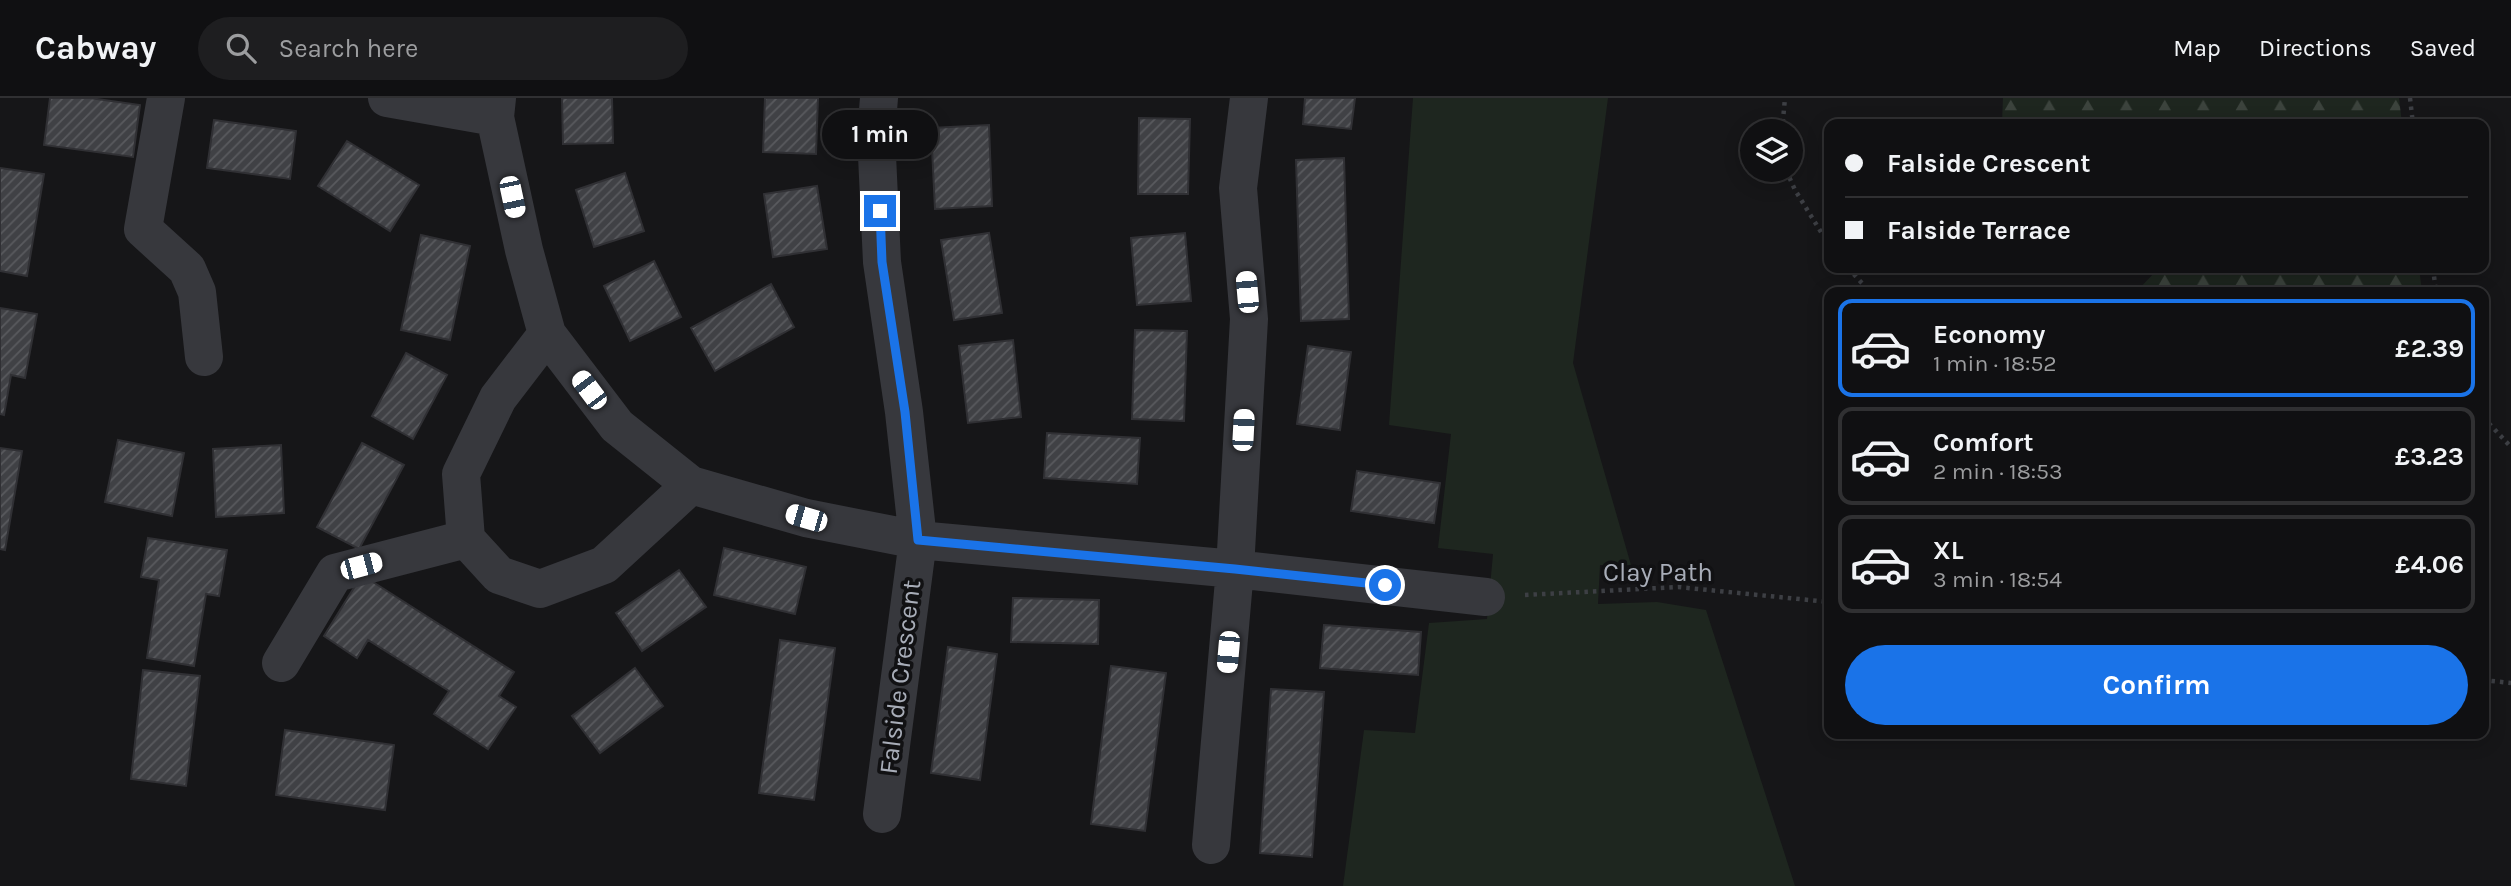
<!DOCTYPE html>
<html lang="en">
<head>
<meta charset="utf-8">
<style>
  :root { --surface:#101012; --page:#1e1e20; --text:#f1f3f6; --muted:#9c9d9f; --line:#303032; --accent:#1a73e8 }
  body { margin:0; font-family:Karla,sans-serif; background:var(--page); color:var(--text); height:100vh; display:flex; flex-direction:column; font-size:26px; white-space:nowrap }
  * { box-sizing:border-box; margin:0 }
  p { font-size:23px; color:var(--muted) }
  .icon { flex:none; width:38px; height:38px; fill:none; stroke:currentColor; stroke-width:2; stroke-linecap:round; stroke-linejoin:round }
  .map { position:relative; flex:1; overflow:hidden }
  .side { position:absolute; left:1824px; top:189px; width:665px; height:452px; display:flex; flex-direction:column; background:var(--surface); border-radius:14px; box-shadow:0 4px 18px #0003,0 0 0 2px var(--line) }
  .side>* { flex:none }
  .hud { position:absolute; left:1824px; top:21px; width:665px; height:154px; border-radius:14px; box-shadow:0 4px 18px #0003,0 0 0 2px var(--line); display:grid; align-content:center; height:154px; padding:0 21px; background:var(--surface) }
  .tools { position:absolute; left:1740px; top:21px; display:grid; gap:14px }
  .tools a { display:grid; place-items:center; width:63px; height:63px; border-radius:50%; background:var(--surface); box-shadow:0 4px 18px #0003,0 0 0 2px var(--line); font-size:35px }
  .end { position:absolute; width:32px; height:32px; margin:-16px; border:9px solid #1a73e8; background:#fff; box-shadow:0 0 0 4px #fff }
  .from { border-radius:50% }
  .bubble { position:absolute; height:49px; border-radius:24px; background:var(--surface); box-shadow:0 4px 18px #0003,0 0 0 2px var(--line); font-size:23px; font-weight:700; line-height:49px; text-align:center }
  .car { position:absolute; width:21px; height:42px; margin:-21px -10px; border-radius:9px; box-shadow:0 0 5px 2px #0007; background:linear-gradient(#fff 24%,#345 0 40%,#fff 0 76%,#345 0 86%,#fff 0) }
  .hud b { display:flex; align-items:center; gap:24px; height:66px; font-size:26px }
  .hud b+b { border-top:2px solid var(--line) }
  .hud i { width:18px; height:18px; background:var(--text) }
  ul { padding:12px 0 0; list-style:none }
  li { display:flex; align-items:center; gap:21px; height:98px; margin:0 14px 10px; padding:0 7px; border:4px solid var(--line); border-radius:14px }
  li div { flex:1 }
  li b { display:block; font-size:26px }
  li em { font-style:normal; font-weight:700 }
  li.on { border-color:var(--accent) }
  li>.icon { width:63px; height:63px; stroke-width:1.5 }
  .button { display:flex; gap:14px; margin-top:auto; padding:14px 21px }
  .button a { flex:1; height:80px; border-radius:42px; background:var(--accent); color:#fff; font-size:28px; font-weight:700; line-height:80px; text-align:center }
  header { display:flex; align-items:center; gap:42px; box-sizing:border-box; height:98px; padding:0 35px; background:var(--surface); border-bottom:2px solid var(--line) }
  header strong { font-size:33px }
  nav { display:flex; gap:38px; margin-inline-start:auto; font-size:24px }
  .search { width:490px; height:63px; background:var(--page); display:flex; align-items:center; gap:18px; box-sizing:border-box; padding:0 24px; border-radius:38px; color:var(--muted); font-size:26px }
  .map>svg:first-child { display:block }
  .grass { fill:#1e261f }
  .forest { fill:url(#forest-firs) }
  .building { fill:url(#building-hatch); stroke:#303034; stroke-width:2 }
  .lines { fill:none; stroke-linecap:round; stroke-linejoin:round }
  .path { stroke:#3d3f44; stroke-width:4.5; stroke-dasharray:3.5 5; stroke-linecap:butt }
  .minor { stroke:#37383d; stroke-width:38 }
  .route { stroke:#1a73e8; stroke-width:9 }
  .labels { text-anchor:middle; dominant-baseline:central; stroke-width:7; stroke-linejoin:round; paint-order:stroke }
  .street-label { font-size:26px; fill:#a8adb8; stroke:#111113 }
</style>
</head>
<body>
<header>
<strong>Cabway</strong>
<div class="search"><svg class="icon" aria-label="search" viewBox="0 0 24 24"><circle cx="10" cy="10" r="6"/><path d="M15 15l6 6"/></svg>Search here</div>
<nav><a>Map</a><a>Directions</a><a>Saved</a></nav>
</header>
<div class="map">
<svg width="2511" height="788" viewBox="0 0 2511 788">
  <defs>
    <pattern id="forest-firs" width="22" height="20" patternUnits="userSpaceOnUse" patternTransform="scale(1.75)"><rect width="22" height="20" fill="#1e261f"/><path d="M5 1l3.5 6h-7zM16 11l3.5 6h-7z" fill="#3c433d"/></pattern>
    <pattern id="building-hatch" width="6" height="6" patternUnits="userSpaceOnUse" patternTransform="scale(1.75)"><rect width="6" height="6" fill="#404145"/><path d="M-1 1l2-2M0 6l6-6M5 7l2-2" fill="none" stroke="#595a5e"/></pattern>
  </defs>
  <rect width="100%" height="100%" fill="#161618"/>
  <path class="grass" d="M1413,0H1608L1573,265L1631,467H1600L1598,506L1657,504L1706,512L1795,788H1343L1364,632L1415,635L1429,525L1487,521L1493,456L1438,450L1451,336L1389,327Z"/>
  <path class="forest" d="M2003,0H2399L2402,26H2002Z
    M2159,170H2419L2422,194H2136Z"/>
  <path class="building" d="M50,0H90L140,7L133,59L44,47Z
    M562,0H612L613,45L563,46Z
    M765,0H818L816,56L763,54Z
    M1305,0H1355L1351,31L1303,26Z
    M1139,20L1190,21L1188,96H1138Z
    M214,22L296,33L290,81L207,70Z
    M989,27L992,108L935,111L931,30Z
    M347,43L419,87L390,133L318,88Z
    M1344,60L1349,221L1301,223L1296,62Z
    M0,70L44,76L27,178L0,173Z
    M625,75L644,133L594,149L576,92Z
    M817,88L827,151L773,159L764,96Z
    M989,135L1002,215L954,222L941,142Z
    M1185,135L1191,203L1137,207L1131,140Z
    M421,137L470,148L450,242L401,232Z
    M654,163L681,219L630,243L604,188Z
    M771,186L794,229L715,273L691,230Z
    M0,210L37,216L25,280L11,277L4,317L0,316Z
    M1135,232L1187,233L1184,323L1132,321Z
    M1013,242L1021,319L968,325L959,248Z
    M1308,248L1351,254L1340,332L1297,326Z
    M406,255L447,277L413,341L372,318Z
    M1047,335L1140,340L1137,386L1044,380Z
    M118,342L184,355L172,418L105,404Z
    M362,345L404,367L359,451L317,429Z
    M281,347L284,415L216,419L213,351Z
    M0,350L22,353L5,452L0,451Z
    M1357,373L1440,385L1434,425L1351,413Z
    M148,440L227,452L219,498L206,496L194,568L147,560L159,482L141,479Z
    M724,450L806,469L795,516L714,497Z
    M679,472L706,509L642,553L616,515Z
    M362,477L514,574L499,598L516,609L488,651L434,616L449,593L368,542L357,560L324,538Z
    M1013,500L1099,502L1098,546L1011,544Z
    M1324,527L1421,534L1418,577L1320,570Z
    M780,542L835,550L814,702L759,695Z
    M948,549L997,556L980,682L931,675Z
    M1111,568L1166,575L1145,733L1091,726Z
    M635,570L663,608L600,655L572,618Z
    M143,572L200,578L186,688L131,681Z
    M1271,591L1324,594L1312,759L1260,755Z
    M285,632L394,647L385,712L276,697Z"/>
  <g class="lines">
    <path class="path" d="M2410,0L2413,26
      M1782,33L1785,0
      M1786,72L1795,92L1829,147
      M1848,170L1870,194
      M2433,170L2436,194
      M2483,319L2511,349
      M1525,497L1678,489L1829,504
      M2483,582L2511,585"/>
    <path class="minor" d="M166,0L143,131L187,171L197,194L204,259
      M387,0L495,19
      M497,0L495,19L524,152L547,236L617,328L691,387L806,420L918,442L1235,471L1486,499
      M879,0L876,36L882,164L904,314L918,442L882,716
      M547,236L498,300L461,376L466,441L499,477L540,491L604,467L691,387
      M281,565L335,475L466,441
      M1211,747L1235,471L1249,221L1238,90L1249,0"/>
  </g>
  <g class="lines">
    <path class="route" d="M880,113L882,164L905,314L918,442L1235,471L1385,487"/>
  </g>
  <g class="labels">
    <g class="street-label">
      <text x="1658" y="474">Clay Path</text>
      <text transform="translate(900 579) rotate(-83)">Falside Crescent</text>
    </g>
  </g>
</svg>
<div class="tools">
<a><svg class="icon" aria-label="layers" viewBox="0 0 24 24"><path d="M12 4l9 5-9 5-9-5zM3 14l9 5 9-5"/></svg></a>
</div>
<i class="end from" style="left:1385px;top:487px"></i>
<i class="end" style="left:880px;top:113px"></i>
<div class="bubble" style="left:822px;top:12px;width:116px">1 min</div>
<i class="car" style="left:512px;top:99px;rotate:168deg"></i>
<i class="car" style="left:1247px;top:194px;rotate:355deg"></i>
<i class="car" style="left:589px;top:292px;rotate:323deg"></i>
<i class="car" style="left:1243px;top:332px;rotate:3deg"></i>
<i class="car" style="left:806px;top:420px;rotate:286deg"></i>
<i class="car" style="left:361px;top:468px;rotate:75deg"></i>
<i class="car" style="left:1228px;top:554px;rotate:185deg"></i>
<div class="hud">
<b><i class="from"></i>Falside Crescent</b>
<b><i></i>Falside Terrace</b>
</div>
<section class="side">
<ul>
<li class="on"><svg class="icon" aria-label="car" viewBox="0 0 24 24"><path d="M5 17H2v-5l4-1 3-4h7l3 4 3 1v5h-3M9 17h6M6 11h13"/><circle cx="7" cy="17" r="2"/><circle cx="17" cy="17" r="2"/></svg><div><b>Economy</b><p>1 min · 18:52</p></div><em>£2.39</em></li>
<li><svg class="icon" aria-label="car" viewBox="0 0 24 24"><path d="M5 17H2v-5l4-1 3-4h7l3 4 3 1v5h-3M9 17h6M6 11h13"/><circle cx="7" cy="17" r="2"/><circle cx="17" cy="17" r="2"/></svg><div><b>Comfort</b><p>2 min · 18:53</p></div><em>£3.23</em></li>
<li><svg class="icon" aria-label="car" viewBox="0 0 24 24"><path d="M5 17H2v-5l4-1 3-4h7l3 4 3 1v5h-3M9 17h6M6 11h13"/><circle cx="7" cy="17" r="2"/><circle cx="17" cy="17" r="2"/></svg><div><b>XL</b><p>3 min · 18:54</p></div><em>£4.06</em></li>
</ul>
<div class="button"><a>Confirm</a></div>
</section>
</div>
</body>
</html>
